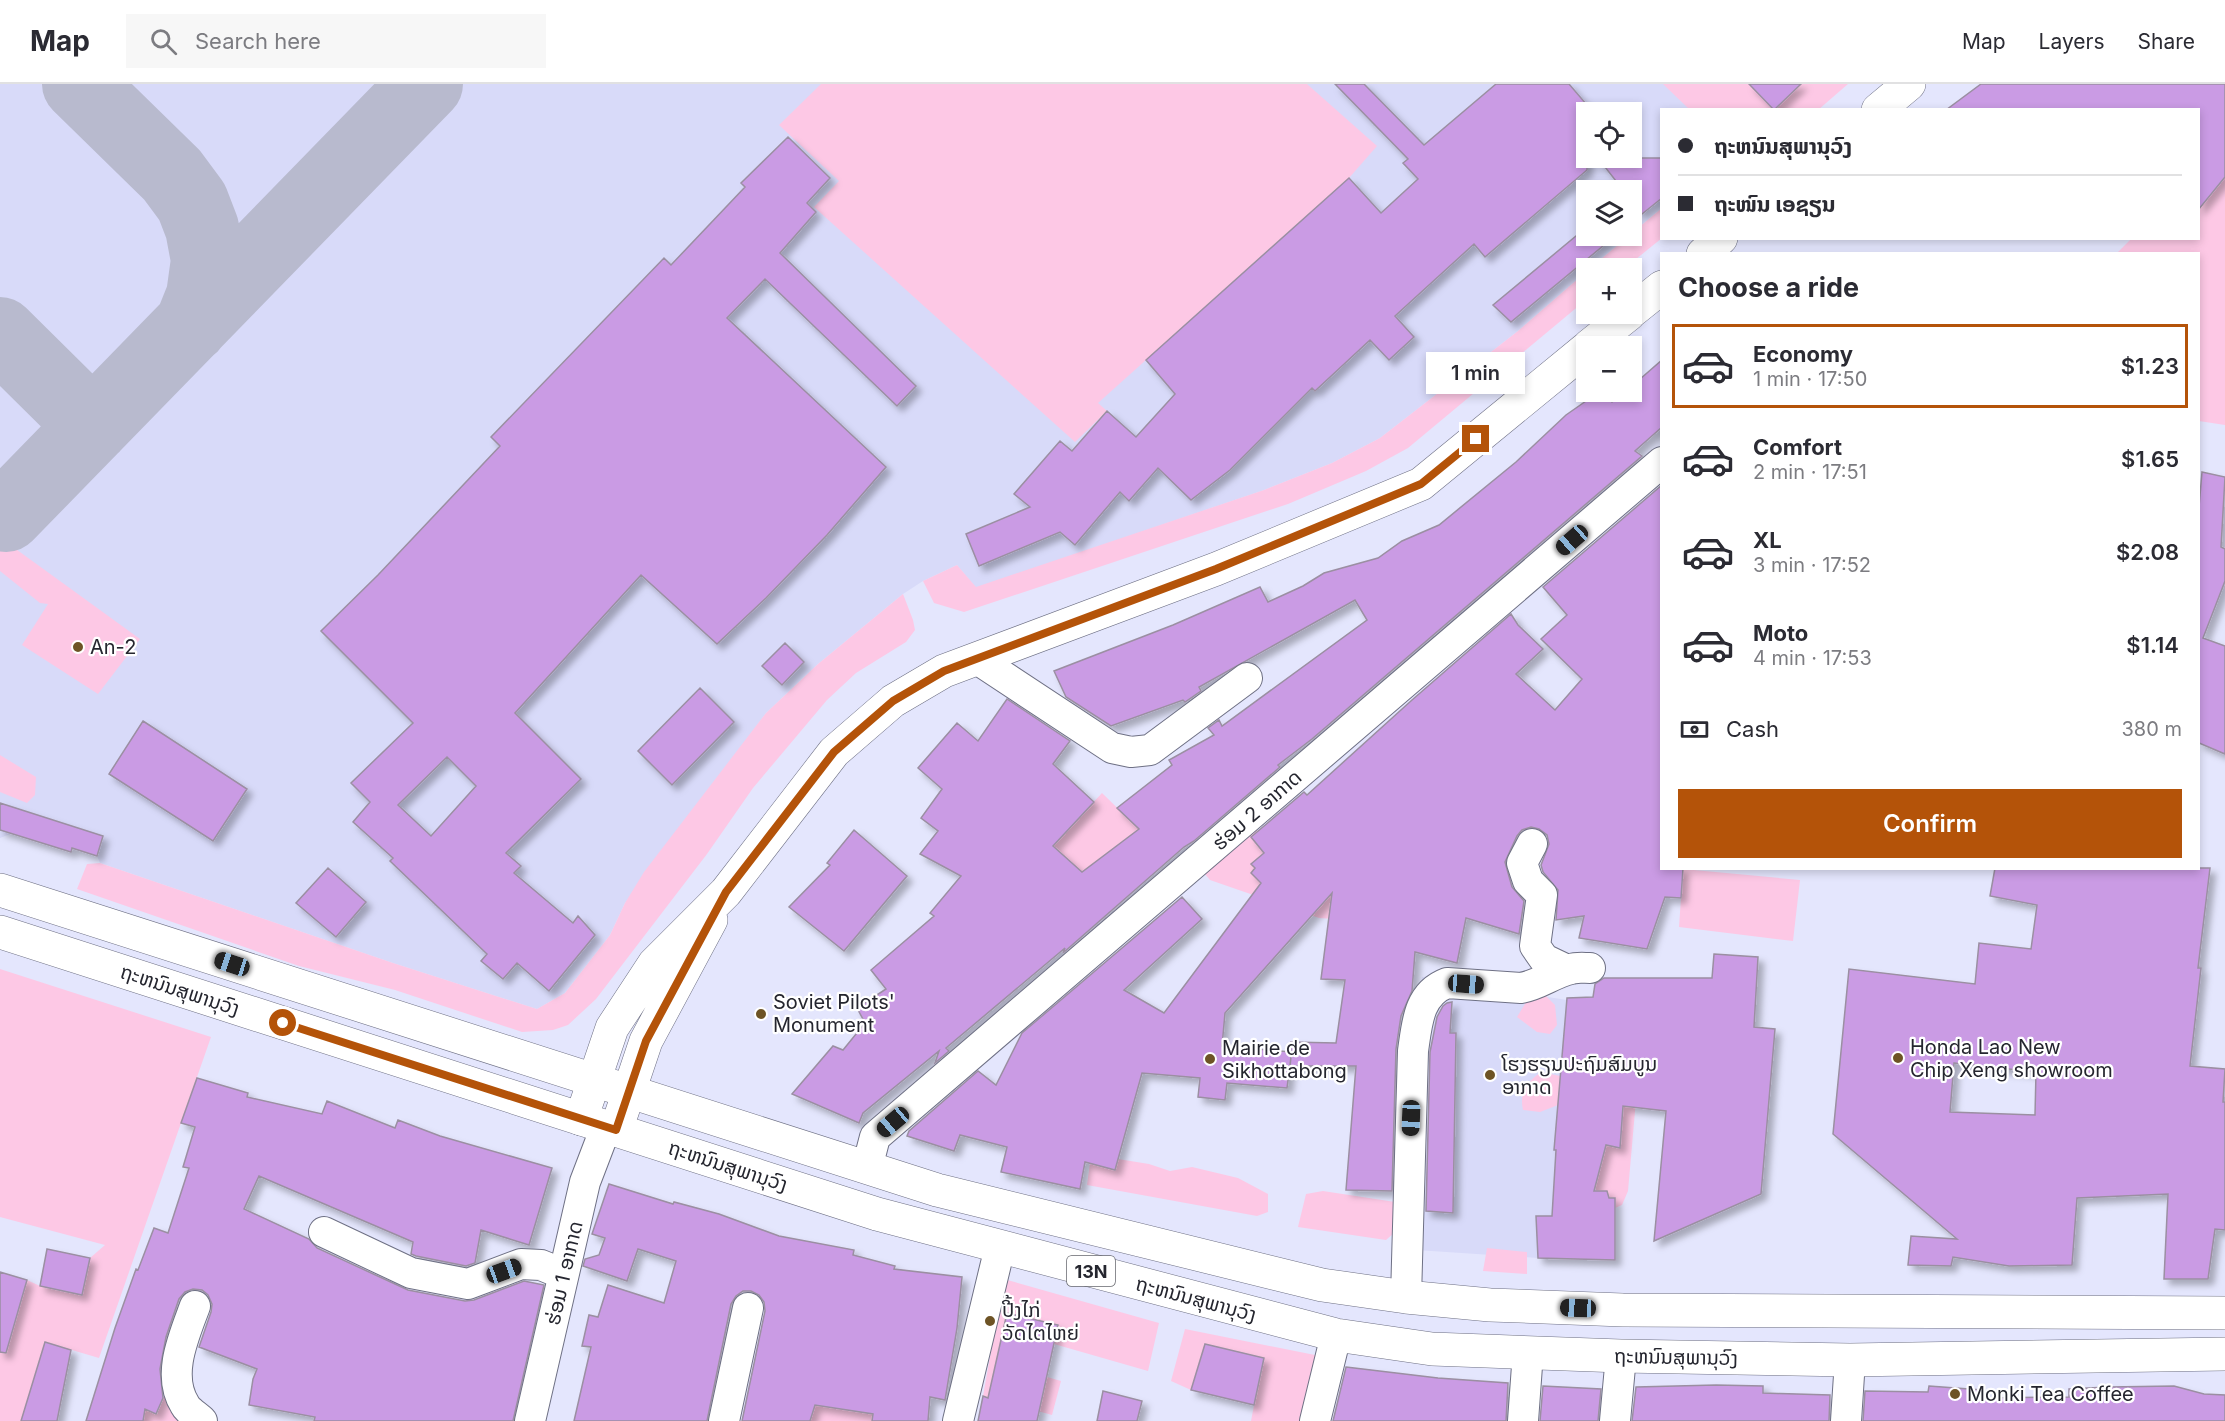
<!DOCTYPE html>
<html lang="en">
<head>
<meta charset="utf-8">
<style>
  :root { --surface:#fff; --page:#f7f7f7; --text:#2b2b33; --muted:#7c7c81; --line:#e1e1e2; --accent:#b45309 }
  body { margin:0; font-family:Inter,"Noto Sans Lao",sans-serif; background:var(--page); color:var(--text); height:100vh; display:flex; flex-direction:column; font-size:22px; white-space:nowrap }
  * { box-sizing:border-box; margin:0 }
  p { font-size:20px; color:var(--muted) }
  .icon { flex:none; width:33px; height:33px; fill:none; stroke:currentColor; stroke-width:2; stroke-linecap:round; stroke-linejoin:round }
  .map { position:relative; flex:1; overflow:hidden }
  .side { position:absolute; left:1660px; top:168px; width:540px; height:618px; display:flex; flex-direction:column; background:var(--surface); border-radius:0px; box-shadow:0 3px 9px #0003 }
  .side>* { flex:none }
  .top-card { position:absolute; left:1660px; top:24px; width:540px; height:132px; border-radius:0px; box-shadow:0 3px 9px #0003; display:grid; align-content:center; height:132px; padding:0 18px; background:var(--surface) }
  .buttons { position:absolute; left:1576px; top:18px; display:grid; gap:12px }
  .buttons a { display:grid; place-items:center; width:66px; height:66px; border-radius:0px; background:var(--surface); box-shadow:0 3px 9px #0003; font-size:30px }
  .end { position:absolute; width:27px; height:27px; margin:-14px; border:8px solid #b45309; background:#fff; box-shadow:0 0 0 3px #fff }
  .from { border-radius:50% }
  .bubble { position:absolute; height:42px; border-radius:0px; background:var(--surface); box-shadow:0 3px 9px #0003; font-size:20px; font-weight:600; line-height:42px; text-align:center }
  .car { position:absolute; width:18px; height:36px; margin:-18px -9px; border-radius:8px; box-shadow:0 0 4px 2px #0007; background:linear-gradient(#222 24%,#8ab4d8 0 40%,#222 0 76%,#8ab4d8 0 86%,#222 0) }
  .top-card b { display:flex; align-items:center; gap:21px; height:57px; font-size:22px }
  .top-card b+b { border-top:2px solid var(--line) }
  .top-card i { width:15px; height:15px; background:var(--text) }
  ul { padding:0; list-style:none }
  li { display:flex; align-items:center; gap:18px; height:84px; margin:0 12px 9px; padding:0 6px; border:3px solid transparent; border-radius:0px }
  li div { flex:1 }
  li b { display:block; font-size:22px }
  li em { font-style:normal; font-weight:600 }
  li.active { border-color:var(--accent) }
  li>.icon { width:54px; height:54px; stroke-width:1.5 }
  h2 { padding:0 18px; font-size:27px; line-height:72px }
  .pay { display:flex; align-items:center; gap:15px; height:66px; padding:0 18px; font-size:22px }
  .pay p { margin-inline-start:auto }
  .action { display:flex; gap:12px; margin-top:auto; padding:12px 18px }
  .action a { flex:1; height:69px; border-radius:0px; background:var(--accent); color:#fff; font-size:24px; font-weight:600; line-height:69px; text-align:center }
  header { display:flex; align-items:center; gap:36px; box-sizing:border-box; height:84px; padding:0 30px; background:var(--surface); border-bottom:2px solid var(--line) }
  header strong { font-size:28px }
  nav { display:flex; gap:33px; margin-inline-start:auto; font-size:21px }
  .search { width:420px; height:54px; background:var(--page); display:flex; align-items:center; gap:15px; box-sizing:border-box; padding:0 21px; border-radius:0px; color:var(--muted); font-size:22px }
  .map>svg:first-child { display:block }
  .built { fill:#d8daf9; fill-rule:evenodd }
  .green { fill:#fdc8e5 }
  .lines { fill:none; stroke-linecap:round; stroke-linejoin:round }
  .taxiway { stroke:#b8bace; stroke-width:74 }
  .building { fill:#ca9be4; stroke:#9b8fa2; stroke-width:1.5; fill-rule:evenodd; filter:url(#shadow) }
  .street-casing { stroke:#6e7084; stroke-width:32 }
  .primary-casing { stroke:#6e7084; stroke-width:34 }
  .highway-casing { stroke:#6e7084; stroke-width:34 }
  .street { stroke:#fff; stroke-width:30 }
  .primary { stroke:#fff; stroke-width:33 }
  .highway { stroke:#fff; stroke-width:33 }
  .route { stroke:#b45309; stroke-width:8 }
  .poi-dot { fill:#6d5325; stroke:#fff; stroke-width:2 }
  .labels { text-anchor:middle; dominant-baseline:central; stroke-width:4.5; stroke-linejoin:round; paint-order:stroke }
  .shield { fill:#fff; stroke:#66676d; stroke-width:1.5 }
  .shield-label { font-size:18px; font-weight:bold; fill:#25262f }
  .poi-label { font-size:20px; fill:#25262f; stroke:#fff; text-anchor:start }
  .street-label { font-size:20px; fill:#25262f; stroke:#fff }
</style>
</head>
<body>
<header>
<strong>Map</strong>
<div class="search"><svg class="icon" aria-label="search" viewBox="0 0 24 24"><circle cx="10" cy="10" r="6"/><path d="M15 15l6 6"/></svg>Search here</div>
<nav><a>Map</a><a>Layers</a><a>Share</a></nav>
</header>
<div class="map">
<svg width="2225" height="1337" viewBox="0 0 2225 1337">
  <defs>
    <filter id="shadow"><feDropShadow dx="5.5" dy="5.5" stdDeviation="3" flood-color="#0004"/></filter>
  </defs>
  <rect width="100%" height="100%" fill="#e4e6fd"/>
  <path class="built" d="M0,0H1814L1783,25L1662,26V124L1632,149V106H1587V152H1629L1590,184H1587V187L1518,247L1380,354L1332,379L1264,406L976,504L957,481L923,497L903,510L818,580L766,629L625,819L610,851L565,909L537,925L393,879L100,779L97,772L72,764L71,768L42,759L23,745L0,754ZM1587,28H1632V74H1587Z
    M1422,893L1567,916L1554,1065L1589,1070L1587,1099L1554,1098L1552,1132L1536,1133L1538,1174L1416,1166Z"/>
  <path class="green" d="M821,0H1307L1377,62L1349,94L1098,319L1107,327L1075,358L814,123L839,97L779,41Z
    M1663,0H1848L1818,26L1689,25Z
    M2225,93V341L2199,337V170L2117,169L2131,155L2199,154V125Z
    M1662,124V154L1625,184H1590L1629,152H1632V149Z
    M1587,187V215L1408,364L1366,387L1288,420L964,528L934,519L923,497L957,481L976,503L1264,406L1332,379L1380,354L1518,247Z
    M0,450L13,463L140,555L98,610L22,561L48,520L40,519L0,487Z
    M903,510L913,536L915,546L906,558L856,589L827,616L753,704L707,770L596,915L568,941L553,946L522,948L395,906L299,882L77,805L87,780L100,779L393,879L537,925L565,909L610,851L625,819L644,788L766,629L818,580Z
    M0,671L36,693L35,711L27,719L0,708Z
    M1102,709L1139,745L1082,788L1053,762Z
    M1252,739L1263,754L1256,760L1264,769L1252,781L1287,821L1346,799L1334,835L1319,834L1210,796L1199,783Z
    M1683,785L1800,796L1793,857L1679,843Z
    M0,885L211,953L99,1274L45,1258L21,1337H0V1245L12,1248L27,1196L40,1202L82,1211L90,1174L105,1161L0,1133Z
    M1531,910L1546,912L1555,921L1557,941L1550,950L1537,948L1517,933Z
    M1644,925L1628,1107L1622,1121L1615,1124V1114H1609L1607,1107H1596L1594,1099L1606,1061L1620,1063L1623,1027L1608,1024Z
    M1541,988L1560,992L1558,1021L1540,1028L1523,1026C1519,1008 1527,998 1541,988Z
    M1118,1075L1149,1080L1170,1087L1192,1083L1238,1094L1268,1110V1128L1257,1132L1087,1101L1090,1079L1115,1086Z
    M1323,1107L1395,1118L1403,1141L1386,1156L1298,1143L1306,1110Z
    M1487,1164L1527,1168V1190L1483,1187Z
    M1004,1195L1159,1239L1148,1287L1054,1260L1058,1241L1008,1229L989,1310L1047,1293L1061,1297L1052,1331L983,1312Z
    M1185,1245L1320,1272L1305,1337H1251L1263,1274L1205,1260L1191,1306L1171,1297Z
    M167,1305L191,1337H143L145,1325L157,1330Z
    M815,1321L873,1330L872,1337H810Z"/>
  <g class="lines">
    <path class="taxiway" d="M79,0L172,91L192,118L202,144L208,176L203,212L191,242
      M0,250L93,342
      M6,431L426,0"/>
  </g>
  <path class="building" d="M1335,0H1364L1424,61L1496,0H1569L1587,21V86L1485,173L1474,160L1395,232L1414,253L1389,276L1370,256L1315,307L1312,304L1230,386L1191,416L1158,384L1129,417L1120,408L1075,461L1060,448L979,482L966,450L1030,423L1014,410L1060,357L1072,367L1107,327L1136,353L1175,310L1146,276L1349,94L1381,129L1418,95L1403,79L1408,75Z
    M1749,0H1801L1774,26Z
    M1981,0H2225V93L2199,125V26H1946Z
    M788,53L830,94L807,119L816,128L780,169L916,302L897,322L765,195L727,234L886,383L827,451L766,514L717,560L641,491L515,629L581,695L506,769L521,782L514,789L573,839L578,832L595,851L549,907L517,879L503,895L481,877L487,870L390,777L393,774L353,738L370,718L351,699L413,639L321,547L378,491L500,362L491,353L664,174L671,181L745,103L741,99ZM447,673L476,702L431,752L398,721Z
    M1598,74H1662V114L1642,130L1632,118V106H1623Z
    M1576,152H1615L1511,238L1493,221Z
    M1662,276V343L1635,367L1642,372L1312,655L1278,681L1280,683L1194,757L1184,763L1063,869L1065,864L946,964L949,967L935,979L939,967L863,1029L859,1039L792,1010L833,962L843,966L865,939L857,924L886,905L871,886L934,832L930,829L961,792L920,770L938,747L921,734L942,705L918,684L957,639L978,657L1007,615L1070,657L1053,680L1094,718L1053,762L1082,788L1139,745L1117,724L1172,681L1169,676L1214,651L1208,644L1219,636L1222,642L1367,536L1355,516L1199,603L1201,607L1185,618L1183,616L1111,642L1066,613L1054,587L1173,541L1260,503L1268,518L1303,502L1324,489L1378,474L1402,457L1439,441L1516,378L1566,331L1599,308H1604L1612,318L1625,308H1632V302Z
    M2202,388L2225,393L2221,463L2225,465V497L2203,554L2225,562V670L2199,659V423Z
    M1662,401V784H1683L1681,814L1665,813L1647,865L1579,854L1584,832L1556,836L1558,806L1543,788L1541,781L1549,760L1547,751L1539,745L1531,743L1522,746L1517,752L1505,778L1512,803L1524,817L1519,850L1466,834L1457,879L1415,868L1412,907L1401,932L1396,965L1392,1107L1346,1106L1356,982H1290L1291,973L1287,1004L1227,999L1225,1016L1198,1013L1200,994L1142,989L1115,1086L1085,1078L1080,1105L1001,1088L1007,1063L960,1051L954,1067L907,1052L909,1047L978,987L996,1001L1022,949L1182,813L1202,835L1124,906L1164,929L1261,799L1251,789L1255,784L1251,780L1264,769L1251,753L1304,708L1307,711L1412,616L1511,530L1518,541L1543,565L1516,590L1555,626L1582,595L1541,555L1567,531L1543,503ZM1332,809L1321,895L1345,896L1336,959L1291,958V968L1222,962L1225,929Z
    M785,559L804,578L782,601L762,582Z
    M700,604L734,638L672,701L638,667Z
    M143,637L247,705L213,757L109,690Z
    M0,719L103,752L97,772L72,764L71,768L0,746Z
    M854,746L907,792L844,867L789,823L830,781L827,779Z
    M328,784L366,818L336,853L296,819Z
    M1995,784H2210L2198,884H2201L2190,982L2225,985L2223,1018H2225V1146L2215,1145L2208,1195H2164L2168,1110L2077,1114L2072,1181L2009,1182L1953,1173L1951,1182L1908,1181L1911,1152L1957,1155L1833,1050L1849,885L1975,900L1979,859L2031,865L2037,821L1990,812ZM1954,979L2036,988L2035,1031L1950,1028Z
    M1714,870L1758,873L1754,943L1775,945L1761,1110L1654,1157L1666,1027L1623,1022L1620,1064L1606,1061L1594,1107H1607L1609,1114H1615V1176L1538,1174L1536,1132H1552L1556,1066H1554L1567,914L1593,913L1595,900L1604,894H1712Z
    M1452,918L1450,949H1456L1453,1129L1426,1127L1430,968L1437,933L1443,922L1447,919Z
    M197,994L248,1009L247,1013L322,1030L327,1017L395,1044L398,1036L440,1052L552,1084L529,1161L481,1146L475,1179L466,1182L416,1172L411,1170L413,1158L259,1092L244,1125L309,1155L317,1164L408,1206L465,1217L474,1216L524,1197L544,1201L513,1337H314L315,1333L249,1321L253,1295L257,1285L199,1263L211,1228L212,1220L208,1211L202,1206L193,1205L185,1208L179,1215L166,1253L160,1285L163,1314L156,1330L145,1325L143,1337H86L115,1244L136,1185L138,1186L154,1144L168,1149L189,1084L183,1083L195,1043L181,1039Z
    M609,1100L673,1120L674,1118L719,1130L779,1152L854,1166L853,1171L895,1182L894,1185L962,1193L957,1244L945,1316L930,1313L928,1337H872L873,1330L815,1321L810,1337H742L765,1227L764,1218L759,1211L751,1207H743L736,1212L731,1220L707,1337H574L591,1263L582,1262L589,1231L598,1233L608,1201L664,1219L676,1177L638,1165L627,1197L583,1182L585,1175L599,1171L605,1154L592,1150Z
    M47,1165L90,1174L82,1211L40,1202Z
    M0,1188L27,1196L6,1269L0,1268Z
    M1007,1229L1058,1241L1037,1337H978L983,1312L988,1314Z
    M45,1258L71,1266L57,1337H21Z
    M1205,1260L1264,1274L1254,1321L1191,1306Z
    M1346,1283L1438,1294L1508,1299L1506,1337H1333Z
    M1716,1301L1763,1302V1309L1830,1311L1829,1337H1632L1636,1303Z
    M1543,1302L1601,1305L1598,1337H1540Z
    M1929,1302L1982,1306L1981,1314L2069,1313V1305L2108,1303L2174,1302L2204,1310L2225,1311V1337H1863L1865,1307L1928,1308Z
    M1103,1307L1142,1317L1137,1337H1097Z"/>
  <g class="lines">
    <g class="street-casing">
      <path id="street" d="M977,575L1112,664L1131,668L1150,666L1247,594
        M1532,760L1522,779L1528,797L1542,811L1535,862L1544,875L1567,886
        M867,1084L875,1053L1662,378
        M324,1148L411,1189L468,1200L521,1180L541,1181L563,1190
        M1406,1213L1413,967C1417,940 1418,910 1447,899L1521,904C1539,901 1553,889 1571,885C1577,883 1584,884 1590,884
        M195,1222C184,1252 166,1291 185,1321C188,1327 197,1332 202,1337
        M530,1337L585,1098L606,1043
        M724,1337L748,1224
        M958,1337L1000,1163
        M1315,1337L1336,1251
        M1523,1337L1528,1268
        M1615,1337L1621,1272
        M1846,1337L1850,1276"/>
    </g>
    <g class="primary-casing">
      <path id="primary" d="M1878,26L1909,0
        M1703,170L1721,154
        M1632,227L1662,203
        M1589,262L1629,230
        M581,1035L612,944L654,880L726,808L834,668L893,617L944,587L1216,485L1421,400L1587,264
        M616,1046L646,957L711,836"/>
    </g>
    <g class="highway-casing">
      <path id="highway" d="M0,806L937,1106L1322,1201L1406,1213L1490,1221L1623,1226L2225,1229
        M0,848L877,1130L1336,1251L1432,1265L1621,1272L1850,1276L2225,1270"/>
    </g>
    <use href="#street" class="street"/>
    <use href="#primary" class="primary"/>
    <use href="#highway" class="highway"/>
  </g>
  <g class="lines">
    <path class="route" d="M283,939L616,1046L646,957L726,808L834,668L893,617L944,587L1216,485L1421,400L1476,355"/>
  </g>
  <g class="poi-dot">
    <circle cx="78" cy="563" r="6"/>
    <circle cx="761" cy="930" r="6"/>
    <circle cx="1898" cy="974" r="6"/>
    <circle cx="1210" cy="975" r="6"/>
    <circle cx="1490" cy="991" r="6"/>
    <circle cx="990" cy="1237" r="6"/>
    <circle cx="1955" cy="1310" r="6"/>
  </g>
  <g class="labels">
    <rect class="shield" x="1067" y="1172" width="48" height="30" rx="4.5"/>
    <g class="shield-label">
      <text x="1091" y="1187">13N</text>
    </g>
    <g class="poi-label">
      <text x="90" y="563">An-2</text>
      <text x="773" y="918">Soviet Pilots'<tspan x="773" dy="23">Monument</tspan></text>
      <text x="1910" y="963">Honda Lao New<tspan x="1910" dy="23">Chip Xeng showroom</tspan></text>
      <text x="1222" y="964">Mairie de<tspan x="1222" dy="23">Sikhottabong</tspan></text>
      <text x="1502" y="980">ໂຮງຮຽນປະຖົມສົມບູນ<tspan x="1502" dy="23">ອາກາດ</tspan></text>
      <text x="1002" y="1226">ປີ້ງໄກ່<tspan x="1002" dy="23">ວັດໄຕໄຫຍ່</tspan></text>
      <text x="1967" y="1310">Monki Tea Coffee</text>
    </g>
    <g class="street-label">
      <text transform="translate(1257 726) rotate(-41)">ຮ່ອມ 2 ອາກາດ</text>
      <text transform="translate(180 906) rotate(18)">ຖະຫນົນສຸພານຸວົງ</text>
      <text transform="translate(728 1082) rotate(18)">ຖະຫນົນສຸພານຸວົງ</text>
      <text transform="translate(564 1189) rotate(-77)">ຮ່ອມ 1 ອາກາດ</text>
      <text transform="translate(1196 1215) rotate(15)">ຖະຫນົນສຸພານຸວົງ</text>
      <text transform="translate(1676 1273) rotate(1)">ຖະຫນົນສຸພານຸວົງ</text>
    </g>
  </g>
</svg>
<div class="buttons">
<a><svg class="icon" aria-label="locate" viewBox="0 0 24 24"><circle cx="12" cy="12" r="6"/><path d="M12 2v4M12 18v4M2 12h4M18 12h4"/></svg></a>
<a><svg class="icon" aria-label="layers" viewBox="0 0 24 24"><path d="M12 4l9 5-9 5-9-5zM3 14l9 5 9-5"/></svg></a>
<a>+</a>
<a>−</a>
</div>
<i class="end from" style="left:283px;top:939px"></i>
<i class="end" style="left:1476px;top:355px"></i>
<div class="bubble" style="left:1426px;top:268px;width:99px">1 min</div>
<i class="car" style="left:1572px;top:456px;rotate:229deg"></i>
<i class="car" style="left:232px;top:880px;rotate:288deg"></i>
<i class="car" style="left:1466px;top:900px;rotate:94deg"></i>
<i class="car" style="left:1411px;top:1034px;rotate:182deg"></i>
<i class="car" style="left:893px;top:1038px;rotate:230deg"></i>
<i class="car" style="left:504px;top:1187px;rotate:70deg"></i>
<i class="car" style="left:1578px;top:1224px;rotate:272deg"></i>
<div class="top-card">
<b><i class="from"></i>ຖະຫນົນສຸພານຸວົງ</b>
<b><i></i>ຖະໜົນ ເອຊຽນ</b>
</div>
<section class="side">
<h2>Choose a ride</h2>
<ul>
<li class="active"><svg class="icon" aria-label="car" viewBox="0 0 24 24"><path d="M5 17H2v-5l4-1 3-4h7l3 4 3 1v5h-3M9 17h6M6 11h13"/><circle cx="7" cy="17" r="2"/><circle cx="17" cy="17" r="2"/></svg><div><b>Economy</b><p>1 min · 17:50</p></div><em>$1.23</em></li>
<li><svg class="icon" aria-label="car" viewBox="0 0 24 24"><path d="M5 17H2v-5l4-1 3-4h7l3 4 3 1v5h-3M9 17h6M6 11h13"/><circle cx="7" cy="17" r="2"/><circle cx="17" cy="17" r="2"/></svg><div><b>Comfort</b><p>2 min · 17:51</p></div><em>$1.65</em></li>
<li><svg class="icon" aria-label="car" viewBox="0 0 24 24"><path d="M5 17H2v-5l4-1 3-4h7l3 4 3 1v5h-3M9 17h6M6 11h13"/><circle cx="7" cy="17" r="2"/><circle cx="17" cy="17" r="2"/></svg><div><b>XL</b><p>3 min · 17:52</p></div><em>$2.08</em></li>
<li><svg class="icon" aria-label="car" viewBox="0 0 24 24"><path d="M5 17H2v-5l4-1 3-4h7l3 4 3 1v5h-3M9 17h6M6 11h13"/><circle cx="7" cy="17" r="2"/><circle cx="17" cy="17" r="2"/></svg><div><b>Moto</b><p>4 min · 17:53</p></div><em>$1.14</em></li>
</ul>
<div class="pay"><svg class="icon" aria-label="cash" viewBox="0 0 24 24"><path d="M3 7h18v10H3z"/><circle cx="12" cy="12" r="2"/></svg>Cash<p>380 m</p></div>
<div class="action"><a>Confirm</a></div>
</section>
</div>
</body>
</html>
